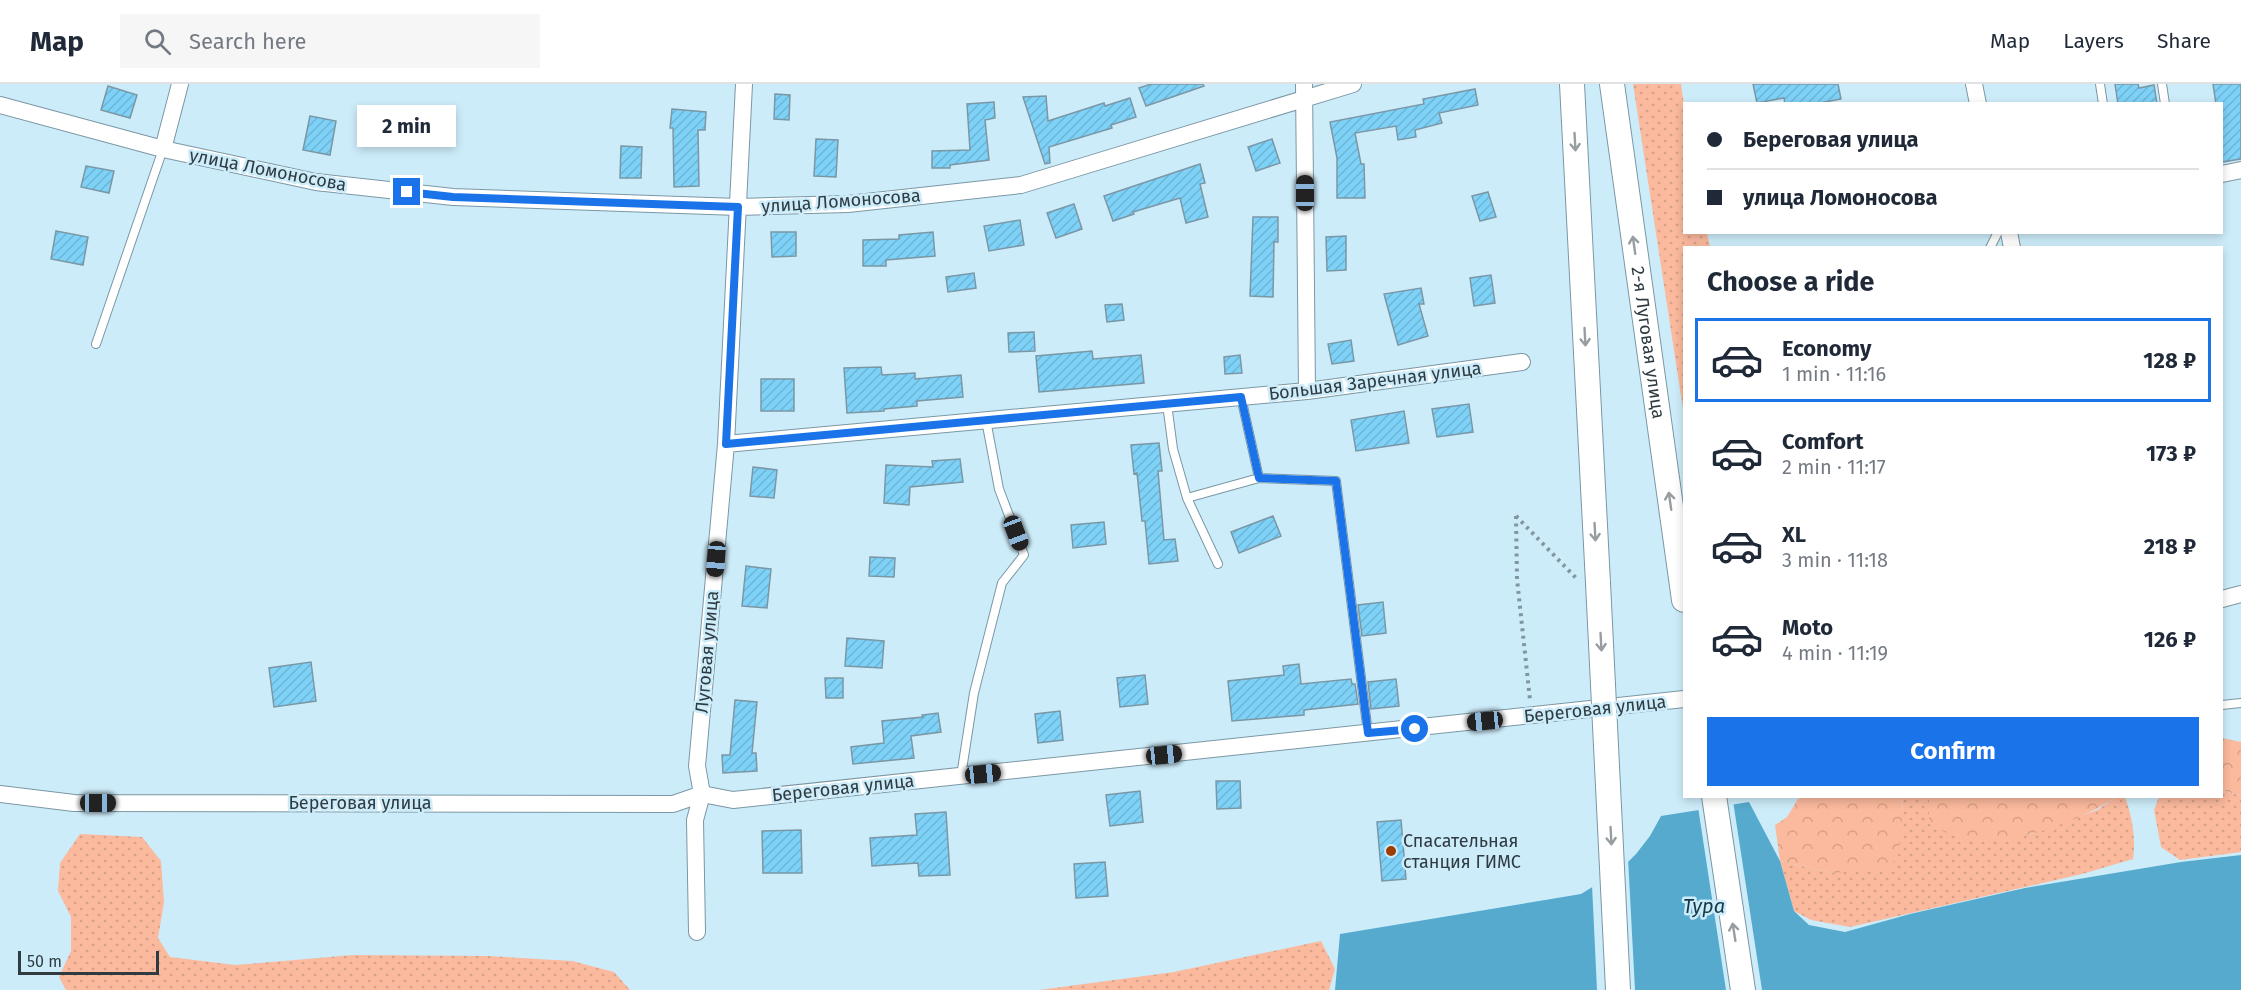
<!DOCTYPE html>
<html lang="en">
<head>
<meta charset="utf-8">
<style>
  :root { --surface:#fff; --page:#f6f6f7; --text:#1f2937; --muted:#747a83; --line:#e0e1e3; --accent:#1a73e8 }
  body { margin:0; font-family:"Fira Sans",sans-serif; background:var(--page); color:var(--text); height:100vh; display:flex; flex-direction:column; font-size:22px; white-space:nowrap }
  * { box-sizing:border-box; margin:0 }
  p { font-size:20px; color:var(--muted) }
  .icon { flex:none; width:33px; height:33px; fill:none; stroke:currentColor; stroke-width:2; stroke-linecap:round; stroke-linejoin:round }
  .map { position:relative; flex:1; overflow:hidden }
  .sheet { position:absolute; left:1683px; top:162px; width:540px; height:552px; display:flex; flex-direction:column; background:var(--surface); border-radius:0px; box-shadow:0 3px 9px #0003 }
  .sheet>* { flex:none }
  .banner { position:absolute; left:1683px; top:18px; width:540px; height:132px; border-radius:0px; box-shadow:0 3px 9px #0003; display:grid; align-content:center; height:132px; padding:0 24px; background:var(--surface) }
  .scale { position:absolute; left:18px; bottom:15px; width:141px; box-sizing:border-box; padding-left:6px; border:3px solid #2f3b41; border-top:0; font-size:16px; line-height:21px; white-space:nowrap; color:#2f3b41; -webkit-text-stroke:4px #cdecfa; paint-order:stroke }
  .end { position:absolute; width:27px; height:27px; margin:-14px; border:8px solid #1a73e8; background:#fff; box-shadow:0 0 0 3px #fff }
  .from { border-radius:50% }
  .bubble { position:absolute; height:42px; border-radius:0px; background:var(--surface); box-shadow:0 3px 9px #0003; font-size:20px; font-weight:700; line-height:42px; text-align:center }
  .car { position:absolute; width:18px; height:36px; margin:-18px -9px; border-radius:8px; box-shadow:0 0 4px 2px #0007; background:linear-gradient(#222 24%,#8ab4d8 0 40%,#222 0 76%,#8ab4d8 0 86%,#222 0) }
  .banner b { display:flex; align-items:center; gap:21px; height:57px; font-size:22px }
  .banner b+b { border-top:2px solid var(--line) }
  .banner i { width:15px; height:15px; background:var(--text) }
  ul { padding:0; list-style:none }
  li { display:flex; align-items:center; gap:18px; height:84px; margin:0 12px 9px; padding:0 12px; border:3px solid transparent; border-radius:0px }
  li div { flex:1 }
  li b { display:block; font-size:22px }
  li em { font-style:normal; font-weight:700 }
  li.on { border-color:var(--accent) }
  li>.icon { width:54px; height:54px; stroke-width:1.5 }
  h2 { padding:0 24px; font-size:27px; line-height:72px }
  .button { display:flex; gap:12px; margin-top:auto; padding:12px 24px }
  .button a { flex:1; height:69px; border-radius:0px; background:var(--accent); color:#fff; font-size:24px; font-weight:700; line-height:69px; text-align:center }
  header { display:flex; align-items:center; gap:36px; box-sizing:border-box; height:84px; padding:0 30px; background:var(--surface); border-bottom:2px solid var(--line) }
  header strong { font-size:28px }
  nav { display:flex; gap:33px; margin-inline-start:auto; font-size:21px }
  .search { width:420px; height:54px; background:var(--page); display:flex; align-items:center; gap:15px; box-sizing:border-box; padding:0 21px; border-radius:0px; color:var(--muted); font-size:22px }
  .map>svg:first-child { display:block }
  .grass { fill:url(#grass-dots) }
  .forest { fill:url(#forest-crowns) }
  .water { fill:#56aacd }
  .pier { fill:#cdecfa }
  .building { fill:url(#building-hatch); stroke:#7b97a5; stroke-width:1.5 }
  .lines { fill:none; stroke-linecap:round; stroke-linejoin:round }
  .service-casing { stroke:#7b97a4; stroke-width:10 }
  .minor-casing { stroke:#7b97a4; stroke-width:18 }
  .secondary-casing { stroke:#7b97a4; stroke-width:26 }
  .path { stroke:#8196a1; stroke-width:4; stroke-dasharray:3 4.5; stroke-linecap:butt }
  .service { stroke:#fff; stroke-width:8 }
  .minor { stroke:#fff; stroke-width:16 }
  .secondary { stroke:#fff; stroke-width:24 }
  .secondary-bridge-casing { stroke:#7b97a4; stroke-width:26; stroke-linecap:butt }
  .secondary-bridge { stroke:#fff; stroke-width:24 }
  .oneway { stroke:#979da0 }
  .route { stroke:#1a73e8; stroke-width:8 }
  .poi-dot { fill:#9f3c00; stroke:#cdecfa; stroke-width:2 }
  .labels { text-anchor:middle; dominant-baseline:central; stroke-width:5; stroke-linejoin:round; paint-order:stroke }
  .street-label { font-size:18px; fill:#2f3b41; stroke:#cdecfa }
  .poi-label { font-size:18px; fill:#2f3b41; stroke:#cdecfa; text-anchor:start }
  .water-label { font-size:20px; font-style:italic; fill:#143a49; stroke:#cdecfa }
</style>
</head>
<body>
<header>
<strong>Map</strong>
<div class="search"><svg class="icon" aria-label="search" viewBox="0 0 24 24"><circle cx="10" cy="10" r="6"/><path d="M15 15l6 6"/></svg>Search here</div>
<nav><a>Map</a><a>Layers</a><a>Share</a></nav>
</header>
<div class="map">
<svg width="2241" height="906" viewBox="0 0 2241 906">
  <defs>
    <pattern id="grass-dots" width="8" height="8" patternUnits="userSpaceOnUse" patternTransform="scale(1.5)"><rect width="8" height="8" fill="#fbb99d"/><path d="M2 2h.1M6 6h.1" fill="none" stroke="#d7a088" stroke-width="1.8" stroke-linecap="round"/></pattern>
    <pattern id="forest-crowns" width="20" height="18" patternUnits="userSpaceOnUse" patternTransform="scale(1.5)"><rect width="20" height="18" fill="#fbb99d"/><path d="M2 6a3 3 0 1 1 6 0M12 15a3 3 0 1 1 6 0" fill="none" stroke="#d7a088"/></pattern>
    <pattern id="building-hatch" width="6" height="6" patternUnits="userSpaceOnUse" patternTransform="scale(1.5)"><rect width="6" height="6" fill="#7ed2f7"/><path d="M-1 1l2-2M0 6l6-6M5 7l2-2" fill="none" stroke="#6db5d5"/></pattern>
  </defs>
  <rect width="100%" height="100%" fill="#cdecfa"/>
  <path class="grass" d="M1633,0H1681L1684,21V148L1707,149L1710,163L1684,164V331Z
    M2222,706L2241,712V768L2180,776L2161,763L2154,726L2159,713L2222,712Z
    M1901,712L1929,713V740L2029,751L2097,726L2117,713H2125C2132,732 2136,754 2133,775L2082,790L1850,843L1811,836L1794,827L1780,777L1832,789L1903,727Z
    M80,750L142,753L161,777L164,818L158,854L170,873L235,881L353,871L489,872L572,877L614,888L630,906H66L59,893L71,867V833L58,807L60,779Z
    M1321,857L1335,885L1329,906H1039L1174,888Z"/>
  <path class="forest" d="M2222,654L2241,658V712L2222,706Z
    M1803,713H1901L1903,727L1898,772L1887,785L1832,789L1780,777L1775,741L1787,733L1798,715Z
    M1929,713V712L2117,713C2081,736 2021,759 1977,757C1960,756 1944,748 1929,740Z"/>
  <path class="water" d="M1749,718L1780,777L1794,827L1809,841L1845,848L1910,830L2025,804L2181,778L2241,771V906H1335L1340,850L1581,810L1620,786L1636,770L1650,752L1661,732Z"/>
  <path class="pier" d="M1733,717L1762,906H1726L1698,723Z
    M1628,774L1635,906H1597L1592,801L1618,784Z"/>
  <path class="building" d="M1151,0H1203L1204,2L1146,22L1139,4Z
    M1753,0H1838L1841,15L1815,20H1785L1784,14L1757,19Z
    M2115,0H2138L2139,4L2154,1L2157,20H2118Z
    M2213,0H2241V75L2222,78V20H2216Z
    M108,2L137,11L130,34L101,26Z
    M1475,5L1478,21L1439,29L1442,39L1415,46L1416,53L1398,56L1396,42L1355,49L1361,80H1364L1365,114H1337V74L1330,38L1424,20L1423,15Z
    M775,10L790,11L789,36L774,35Z
    M1046,12L1048,37L1104,19L1105,22L1130,14L1136,33L1111,41L1112,44L1049,63L1050,79L1045,80L1023,13Z
    M994,18L995,34L985,36L989,76L950,81V84H932V67L970,66L967,20Z
    M672,25L706,28L705,46H698L699,102L674,103L673,44H670Z
    M310,32L336,37L330,71L303,66Z
    M816,55L838,56L836,93L814,92Z
    M1272,55L1280,79L1256,87L1248,63Z
    M621,62L642,63L641,94H620Z
    M1200,80L1205,99L1200,100L1208,133L1186,139L1180,114L1133,128L1134,130L1113,137L1104,112Z
    M86,82L114,87L109,109L81,103Z
    M1488,108L1496,133L1480,137L1472,112Z
    M1074,120L1082,145L1056,154L1047,129Z
    M1253,133H1278V158H1274L1273,213L1250,212Z
    M1020,136L1024,161L989,167L984,142Z
    M56,147L88,153L83,181L51,175Z
    M771,148H796V172L772,173Z
    M933,148L935,172L886,176V182H863V156L899,155V151Z
    M1346,152V186L1327,187L1326,153Z
    M974,189L976,204L948,208L946,193Z
    M1491,191L1495,219L1474,222L1470,194Z
    M1421,204L1424,220H1419L1428,252L1398,261L1384,210Z
    M1122,220L1124,236L1107,238L1105,221Z
    M1034,248L1035,267L1009,268L1008,249Z
    M1351,256L1354,277L1332,280L1328,260Z
    M1092,267L1093,275L1141,271L1144,299L1039,308L1036,272Z
    M1240,271L1242,289L1225,290L1224,273Z
    M881,283L882,291L915,289V295L961,291L963,313L917,317V322L884,325V327L847,329L844,284Z
    M761,295H794V327H761Z
    M1469,320L1473,348L1437,353L1432,325Z
    M1404,327L1409,359L1356,367L1351,336Z
    M1159,359L1162,387H1158L1164,456L1175,455L1178,477L1149,480L1145,437H1142L1137,389L1134,390L1131,361Z
    M960,375L963,398L910,403L909,421L884,419L886,381L933,383L932,377Z
    M753,383L777,386L774,414L750,412Z
    M1273,432L1281,452L1239,469L1231,448Z
    M1104,438L1106,460L1073,464L1071,441Z
    M870,473L895,474L894,493L869,492Z
    M746,482L771,485L767,524L742,522Z
    M1383,518L1386,549L1362,552L1358,521Z
    M847,554L884,557L882,584L845,582Z
    M311,578L316,617L274,623L269,584Z
    M1299,580L1301,600L1351,595L1352,600H1355L1358,620L1304,626V631L1232,637L1228,597L1284,591L1283,582Z
    M1145,591L1148,620L1120,623L1117,594Z
    M825,594H843V614H826Z
    M1396,595L1399,622L1371,625L1368,598Z
    M735,616L757,618L752,669H756L757,687L723,689L722,671H730Z
    M1060,627L1063,656L1038,659L1035,630Z
    M938,629L941,648L911,652L914,674L853,680L851,663L884,659L882,637L923,633L922,631Z
    M1216,697H1240L1241,724L1217,725Z
    M1140,707L1143,738L1110,742L1106,711Z
    M946,728L950,791L919,792L918,779L872,782L870,754L917,751L915,730Z
    M1401,736L1406,795L1382,797L1377,738Z
    M801,746L802,789H763L762,747Z
    M1105,778L1108,812L1076,814L1074,780Z"/>
  <g class="lines">
    <g class="service-casing">
      <path id="service" d="M2100,0L2103,20
        M2162,0L2165,20
        M1990,164L1998,148
        M96,260L163,65
        M1241,313L1259,394
        M1167,320L1173,365L1187,414L1218,480
        M1187,414L1259,394L1336,397L1368,649
        M2222,621L2241,619
        M961,692L974,609L1002,499L1024,471L999,405L986,336"/>
    </g>
    <g class="minor-casing">
      <path id="minor" d="M1304,0L1307,307
        M1974,0L1978,20
        M0,21L163,65L316,98L453,113L738,123L848,120L1021,101L1353,0
        M163,65L180,0
        M2222,90L2241,86
        M2009,148L2012,164
        M726,360L1307,307L1522,278
        M2222,515L2241,510
        M0,710L74,719L673,720L702,710L733,716L1684,615
        M697,848L695,736L702,710L697,682L726,360L744,0"/>
    </g>
    <g class="secondary-casing">
      <g id="secondary">
        <path d="M1572,0L1598,499"/>
        <path id="s1" d="M1612,0L1684,516"/>
        <path d="M1714,712L1743,906"/>
      </g>
    </g>
    <path class="path" d="M1516,432L1517,495L1530,616
      M1516,432L1577,495"/>
    <use href="#service" class="service"/>
    <use href="#minor" class="minor"/>
    <use href="#secondary" class="secondary"/>
    <g class="secondary-bridge-casing">
      <path id="secondary-bridge" d="M1598,499L1618,906"/>
    </g>
    <use href="#secondary-bridge" class="secondary-bridge"/>
  </g>
  <defs><path id="oneway-shaft" d="M-6 0H5M1.5-3L5.5 0L1.5 3" fill="none" stroke-width="1.6" stroke-linecap="round" stroke-linejoin="round" transform="scale(1.5)"/></defs>
  <g class="oneway">
    <use href="#oneway-shaft" transform="translate(1575 58) rotate(87)"/>
    <use href="#oneway-shaft" transform="translate(1634 161) rotate(-98)"/>
    <use href="#oneway-shaft" transform="translate(1585 253) rotate(87)"/>
    <use href="#oneway-shaft" transform="translate(1670 417) rotate(-98)"/>
    <use href="#oneway-shaft" transform="translate(1595 448) rotate(87)"/>
    <use href="#oneway-shaft" transform="translate(1601 558) rotate(87)"/>
    <use href="#oneway-shaft" transform="translate(1611 752) rotate(87)"/>
    <use href="#oneway-shaft" transform="translate(1734 848) rotate(-99)"/>
  </g>
  <g class="lines">
    <path class="route" d="M407,108L453,113L738,123L726,360L1241,313L1259,394L1336,397L1368,649L1415,645"/>
  </g>
  <circle class="poi-dot" cx="1391" cy="767" r="6"/>
  <g class="labels">
    <g class="street-label">
      <text transform="translate(268 86) rotate(11)">улица Ломоносова</text>
      <text transform="translate(841 117) rotate(-4)">улица Ломоносова</text>
      <text stroke="none"><textPath href="#s1" startOffset="261">2-я Луговая улица</textPath></text>
      <text transform="translate(1375 297) rotate(-7)">Большая Заречная улица</text>
      <text transform="translate(707 568) rotate(-85)">Луговая улица</text>
      <text transform="translate(1595 625) rotate(-6)">Береговая улица</text>
      <text transform="translate(843 704) rotate(-6)">Береговая улица</text>
      <text x="360" y="719">Береговая улица</text>
    </g>
    <g class="poi-label">
      <text x="1403" y="757">Спасательная<tspan x="1403" dy="21">станция ГИМС</tspan></text>
    </g>
    <g class="water-label">
      <text x="1704" y="822">Тура</text>
    </g>
  </g>
</svg>
<div class="scale">50 m</div>
<i class="end from" style="left:1415px;top:645px"></i>
<i class="end" style="left:407px;top:108px"></i>
<div class="bubble" style="left:357px;top:21px;width:99px">2 min</div>
<i class="car" style="left:1305px;top:109px;rotate:0deg"></i>
<i class="car" style="left:1016px;top:449px;rotate:159deg"></i>
<i class="car" style="left:716px;top:475px;rotate:185deg"></i>
<i class="car" style="left:1485px;top:637px;rotate:264deg"></i>
<i class="car" style="left:1164px;top:671px;rotate:84deg"></i>
<i class="car" style="left:983px;top:690px;rotate:84deg"></i>
<i class="car" style="left:98px;top:719px;rotate:90deg"></i>
<div class="banner">
<b><i class="from"></i>Береговая улица</b>
<b><i></i>улица Ломоносова</b>
</div>
<section class="sheet">
<h2>Choose a ride</h2>
<ul>
<li class="on"><svg class="icon" aria-label="car" viewBox="0 0 24 24"><path d="M5 17H2v-5l4-1 3-4h7l3 4 3 1v5h-3M9 17h6M6 11h13"/><circle cx="7" cy="17" r="2"/><circle cx="17" cy="17" r="2"/></svg><div><b>Economy</b><p>1 min · 11:16</p></div><em>128 ₽</em></li>
<li><svg class="icon" aria-label="car" viewBox="0 0 24 24"><path d="M5 17H2v-5l4-1 3-4h7l3 4 3 1v5h-3M9 17h6M6 11h13"/><circle cx="7" cy="17" r="2"/><circle cx="17" cy="17" r="2"/></svg><div><b>Comfort</b><p>2 min · 11:17</p></div><em>173 ₽</em></li>
<li><svg class="icon" aria-label="car" viewBox="0 0 24 24"><path d="M5 17H2v-5l4-1 3-4h7l3 4 3 1v5h-3M9 17h6M6 11h13"/><circle cx="7" cy="17" r="2"/><circle cx="17" cy="17" r="2"/></svg><div><b>XL</b><p>3 min · 11:18</p></div><em>218 ₽</em></li>
<li><svg class="icon" aria-label="car" viewBox="0 0 24 24"><path d="M5 17H2v-5l4-1 3-4h7l3 4 3 1v5h-3M9 17h6M6 11h13"/><circle cx="7" cy="17" r="2"/><circle cx="17" cy="17" r="2"/></svg><div><b>Moto</b><p>4 min · 11:19</p></div><em>126 ₽</em></li>
</ul>
<div class="button"><a>Confirm</a></div>
</section>
</div>
</body>
</html>
